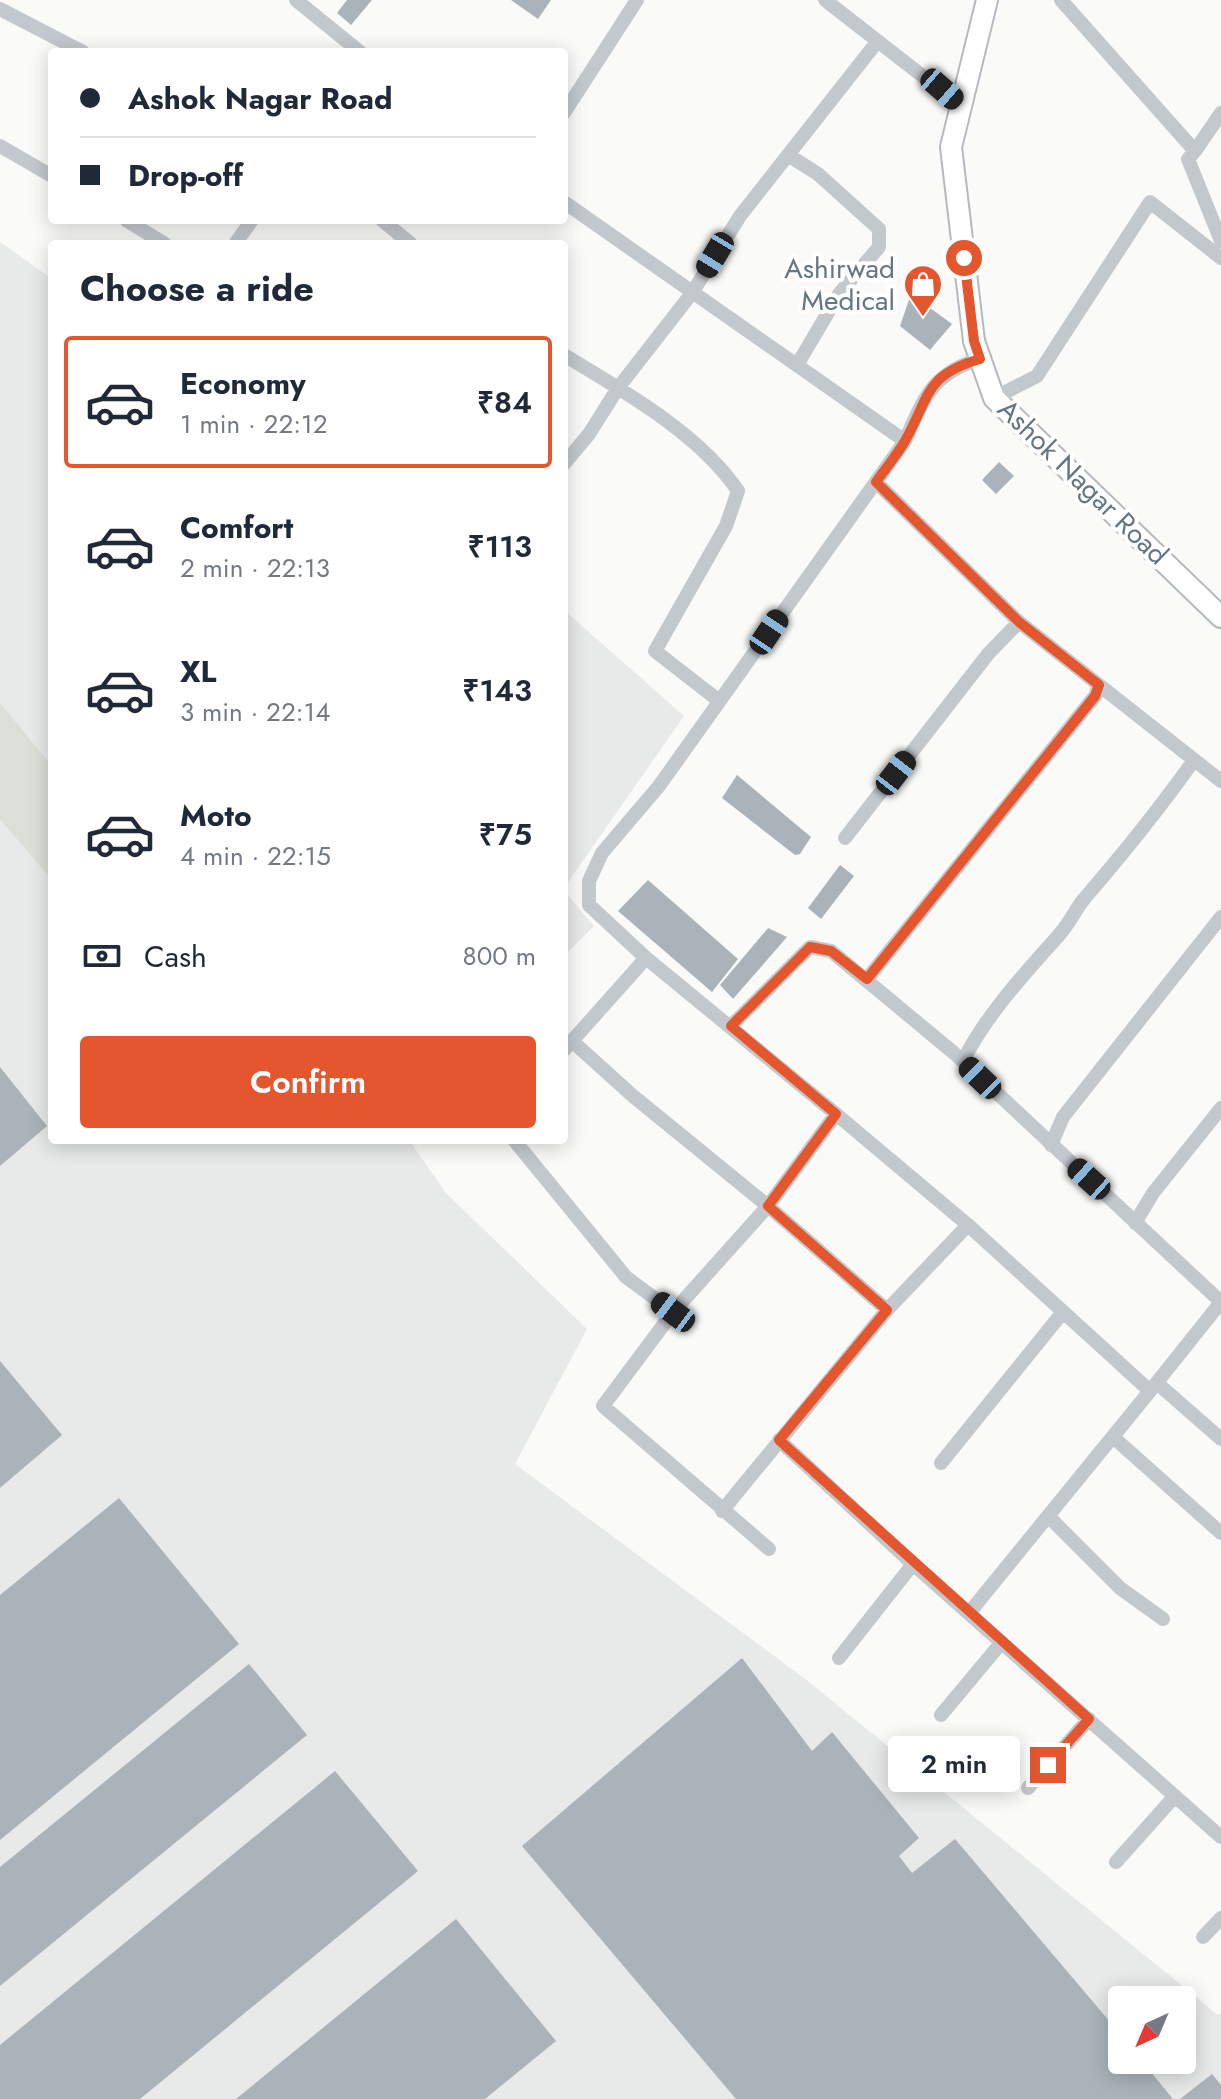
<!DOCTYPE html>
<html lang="en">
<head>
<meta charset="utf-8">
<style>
  :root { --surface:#fff; --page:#f6f6f7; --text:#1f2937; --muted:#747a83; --line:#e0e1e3; --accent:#e4572e }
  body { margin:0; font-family:Jost,sans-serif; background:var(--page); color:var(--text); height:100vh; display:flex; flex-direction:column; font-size:30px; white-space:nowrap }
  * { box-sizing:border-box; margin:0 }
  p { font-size:26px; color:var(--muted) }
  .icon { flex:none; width:44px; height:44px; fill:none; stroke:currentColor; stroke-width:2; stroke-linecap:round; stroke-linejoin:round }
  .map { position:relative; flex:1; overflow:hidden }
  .side { position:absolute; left:48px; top:240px; width:520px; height:904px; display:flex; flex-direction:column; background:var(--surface); border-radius:8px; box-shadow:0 4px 20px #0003 }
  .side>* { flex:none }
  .top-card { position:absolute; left:48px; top:48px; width:520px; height:176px; border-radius:8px; box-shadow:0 4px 20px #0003; display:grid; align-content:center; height:176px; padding:0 32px; background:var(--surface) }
  .needle { width:52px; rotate:224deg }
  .controls { position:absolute; left:1108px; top:1986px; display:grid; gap:16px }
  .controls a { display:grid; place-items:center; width:88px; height:88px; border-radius:8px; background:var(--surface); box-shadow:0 4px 20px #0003; font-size:40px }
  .end { position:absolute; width:36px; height:36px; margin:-18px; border:10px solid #e4572e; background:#fff; box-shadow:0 0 0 4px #fff }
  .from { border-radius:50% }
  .bubble { position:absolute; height:56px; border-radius:8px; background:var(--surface); box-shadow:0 4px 20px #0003; font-size:26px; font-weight:600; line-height:56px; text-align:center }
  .car { position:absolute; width:24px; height:48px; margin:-24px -12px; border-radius:10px; box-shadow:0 0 6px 2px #0007; background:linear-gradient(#222 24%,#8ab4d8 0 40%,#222 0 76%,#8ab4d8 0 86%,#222 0) }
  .top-card b { display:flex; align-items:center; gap:28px; height:76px; font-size:30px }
  .top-card b+b { border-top:2px solid var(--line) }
  .top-card i { width:20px; height:20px; background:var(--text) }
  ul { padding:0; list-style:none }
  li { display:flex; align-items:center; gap:24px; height:132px; margin:0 16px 12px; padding:0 16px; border:4px solid transparent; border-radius:8px }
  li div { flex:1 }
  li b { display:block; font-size:30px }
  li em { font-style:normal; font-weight:600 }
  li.selected { border-color:var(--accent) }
  li>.icon { width:72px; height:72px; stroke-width:1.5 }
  h2 { padding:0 32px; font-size:36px; line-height:96px }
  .pay { display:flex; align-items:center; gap:20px; height:88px; padding:0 32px; font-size:30px }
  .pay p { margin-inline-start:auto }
  .cta { display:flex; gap:16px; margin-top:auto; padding:16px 32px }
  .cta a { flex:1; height:92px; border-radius:8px; background:var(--accent); color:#fff; font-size:32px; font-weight:600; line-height:92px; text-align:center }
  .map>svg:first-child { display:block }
  .built { fill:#e8e9e9; fill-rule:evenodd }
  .green { fill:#dadfd7 }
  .building { fill:#aab3b9 }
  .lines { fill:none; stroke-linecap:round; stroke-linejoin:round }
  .secondary-casing { stroke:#b3babf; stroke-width:24 }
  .street { stroke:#c3c8cc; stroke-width:14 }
  .secondary { stroke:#fff; stroke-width:20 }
  .route { stroke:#e4572e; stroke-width:10 }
  .labels { text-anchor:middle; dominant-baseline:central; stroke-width:8; stroke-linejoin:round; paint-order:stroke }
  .poi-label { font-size:28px; fill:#657683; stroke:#fff; text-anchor:end }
  .street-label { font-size:28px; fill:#657683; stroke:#fff }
</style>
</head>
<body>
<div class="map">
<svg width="1221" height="2099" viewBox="0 0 1221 2099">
  <rect width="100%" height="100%" fill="#fafaf8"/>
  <path class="built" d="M0,242L52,279V1140H409L446,1193L587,1329L515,1464L804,1678L1218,2015L1221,2013V2099H0ZM1122,2000H1182V2060H1122Z
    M564,610L684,716L564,888Z
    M564,891L594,926L564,956Z"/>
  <path class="green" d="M0,703L52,766V880L0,819Z"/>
  <path class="building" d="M347,0H372L351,25L337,13Z
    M511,0H551L538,19Z
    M911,294L952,324L930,350L900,326Z
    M999,462L1014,476L996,494L982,480Z
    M737,775L811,837L800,854L795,855L722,798Z
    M840,865L854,876L821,919L808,908Z
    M648,880L738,959L712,992L618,911Z
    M768,928L787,937L733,999L720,985Z
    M0,1067L47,1126L0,1166Z
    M0,1361L62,1435L0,1488Z
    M119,1498L239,1644L0,1840V1595Z
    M742,1658L812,1751L832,1732L919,1838L899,1856L912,1873L955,1839L1122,2036V2060H1141L1173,2099H736L522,1846Z
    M249,1664L307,1735L0,1986V1867Z
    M335,1771L418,1871L140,2099H0V2045Z
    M456,1919L556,2041L485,2099H236Z
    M1212,2074L1221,2085V2099H1180Z"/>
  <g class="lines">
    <g class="secondary-casing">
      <path id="secondary" d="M987,0L951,147L974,341L994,398L1221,617"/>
    </g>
    <path class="street" d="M296,0L360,52
      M825,0L961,106
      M1061,0L1195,151L1188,159L1221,241
      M0,9L83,52
      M564,113L637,0
      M0,146L52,176
      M1195,151L1221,113
      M788,155L818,174L879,229V247L839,294L797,365
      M564,202L905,441
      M126,220L165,244
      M382,220L411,244
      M235,244L252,220
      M564,355C622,390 700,434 738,491L726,526L655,651L718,700
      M994,398L1037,376L1150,202L1221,258
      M564,464L589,434L618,388L692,293L740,216L877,42
      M876,482L1019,622L1221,781
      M845,838L988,654L1019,622
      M646,958L589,905V881L602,853L659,786L905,441C924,398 932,373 980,359
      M867,979L1095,696L1099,685
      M731,1026L810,947L831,951L954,1053L1221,1302L1150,1391
      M572,1041L633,1096L768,1206L836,1114L968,1225L1150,1391L969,1613
      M564,1050L646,958L836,1114
      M963,1061C986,1015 1025,973 1059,935C1069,924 1075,910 1084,899C1122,855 1160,808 1194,760
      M514,1140L626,1277L673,1312
      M1051,1145L1063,1117L1221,917
      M1135,1223L1153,1193L1221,1108
      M887,1310L968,1225
      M1157,1383L1221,1439
      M1113,1437L1221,1533
      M779,1440L913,1564
      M941,1463L1063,1312
      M722,1511L887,1310L768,1206L673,1312L603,1406L769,1549
      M1048,1516L1120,1588L1163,1619
      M839,1658L913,1564L1221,1837
      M941,1715L1002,1642
      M1028,1788L1089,1719
      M1116,1862L1175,1796
      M1203,1937L1221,1918"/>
    <use href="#secondary" class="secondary"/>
  </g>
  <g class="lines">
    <path class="route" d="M964,258L974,341L980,359C924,375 930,397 905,441C897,455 885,469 876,482L1019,622L1099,685L1095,696L867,979L831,951L810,947L731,1026L836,1114L768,1206L887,1310L779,1440L1089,1719L1048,1765"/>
  </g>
  <defs>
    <g id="shop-pin" transform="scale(2)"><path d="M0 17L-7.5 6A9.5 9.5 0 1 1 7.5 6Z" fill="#e4572e" stroke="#fff"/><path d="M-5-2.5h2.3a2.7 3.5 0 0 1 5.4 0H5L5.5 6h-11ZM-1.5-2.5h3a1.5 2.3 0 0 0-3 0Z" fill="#fff"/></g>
  </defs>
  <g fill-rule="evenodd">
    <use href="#shop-pin" x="923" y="284"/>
  </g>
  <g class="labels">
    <g class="poi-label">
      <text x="895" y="268">Ashirwad<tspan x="895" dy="32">Medical</tspan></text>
    </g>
    <g class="street-label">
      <text transform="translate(1083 482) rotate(44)">Ashok Nagar Road</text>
    </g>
  </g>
</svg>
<div class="controls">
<a><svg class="needle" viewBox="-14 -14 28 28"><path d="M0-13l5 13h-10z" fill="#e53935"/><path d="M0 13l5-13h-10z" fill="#747a83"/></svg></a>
</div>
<i class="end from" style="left:964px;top:258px"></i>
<i class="end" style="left:1048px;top:1765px"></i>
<div class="bubble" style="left:888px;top:1736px;width:132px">2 min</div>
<i class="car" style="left:942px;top:89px;rotate:131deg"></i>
<i class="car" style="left:715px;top:255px;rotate:211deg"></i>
<i class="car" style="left:769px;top:632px;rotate:34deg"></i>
<i class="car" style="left:896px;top:773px;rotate:38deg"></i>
<i class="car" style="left:980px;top:1078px;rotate:314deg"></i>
<i class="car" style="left:1089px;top:1179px;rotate:312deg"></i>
<i class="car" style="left:673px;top:1312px;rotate:307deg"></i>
<div class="top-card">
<b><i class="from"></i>Ashok Nagar Road</b>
<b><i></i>Drop-off</b>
</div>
<section class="side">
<h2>Choose a ride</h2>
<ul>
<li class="selected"><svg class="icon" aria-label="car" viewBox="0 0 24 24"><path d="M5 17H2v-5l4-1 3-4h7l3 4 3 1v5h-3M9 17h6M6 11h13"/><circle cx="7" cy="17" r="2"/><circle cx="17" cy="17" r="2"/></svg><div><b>Economy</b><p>1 min · 22:12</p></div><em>₹84</em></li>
<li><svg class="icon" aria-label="car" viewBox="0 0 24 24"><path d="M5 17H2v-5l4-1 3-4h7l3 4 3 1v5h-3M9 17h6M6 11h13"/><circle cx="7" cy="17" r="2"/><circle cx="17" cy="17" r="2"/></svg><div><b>Comfort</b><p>2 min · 22:13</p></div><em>₹113</em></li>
<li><svg class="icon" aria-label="car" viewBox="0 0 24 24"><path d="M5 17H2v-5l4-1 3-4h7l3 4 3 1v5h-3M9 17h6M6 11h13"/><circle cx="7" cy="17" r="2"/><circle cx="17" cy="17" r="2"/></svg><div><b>XL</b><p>3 min · 22:14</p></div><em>₹143</em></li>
<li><svg class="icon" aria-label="car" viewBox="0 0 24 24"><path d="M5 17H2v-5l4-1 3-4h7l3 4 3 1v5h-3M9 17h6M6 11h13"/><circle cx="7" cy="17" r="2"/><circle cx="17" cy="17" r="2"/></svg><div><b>Moto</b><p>4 min · 22:15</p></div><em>₹75</em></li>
</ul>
<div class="pay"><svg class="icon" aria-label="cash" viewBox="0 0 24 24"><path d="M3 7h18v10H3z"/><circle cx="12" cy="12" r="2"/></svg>Cash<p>800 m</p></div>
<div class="cta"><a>Confirm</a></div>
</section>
</div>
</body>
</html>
